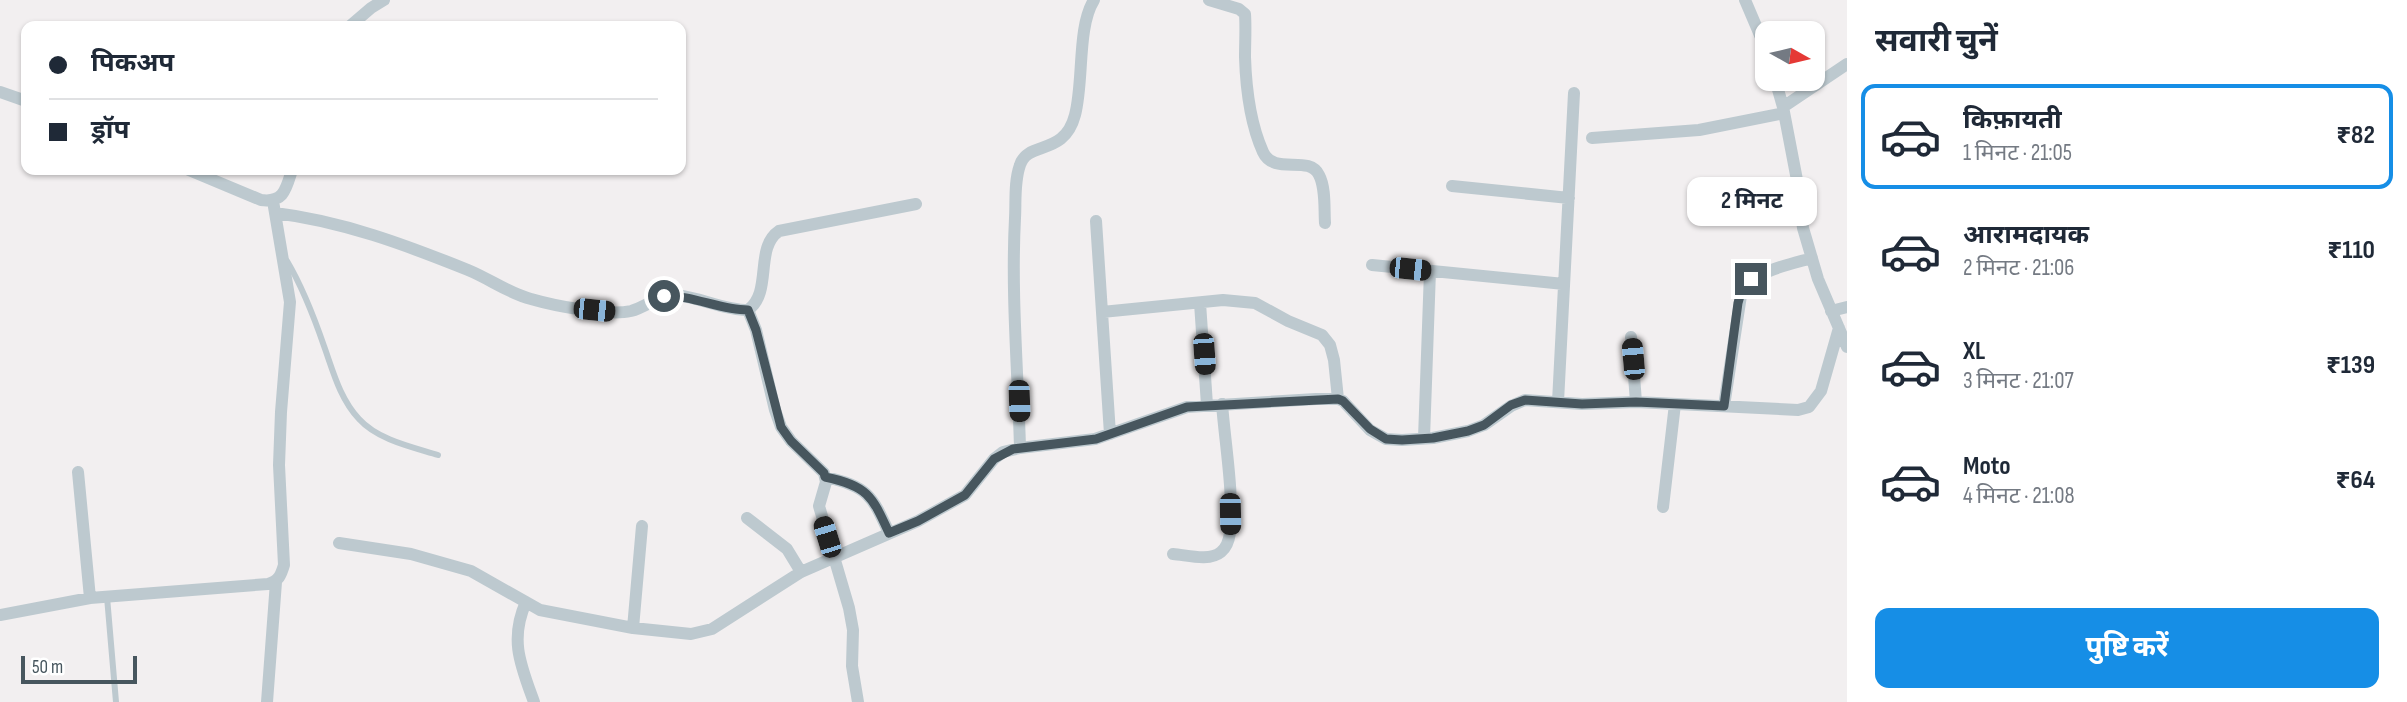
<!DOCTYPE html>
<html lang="hi">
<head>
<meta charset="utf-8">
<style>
  :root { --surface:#fff; --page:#f6f6f7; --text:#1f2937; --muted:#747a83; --line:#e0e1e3; --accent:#168ee6 }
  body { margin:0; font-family:"Sofia Sans Condensed","Noto Sans Devanagari",sans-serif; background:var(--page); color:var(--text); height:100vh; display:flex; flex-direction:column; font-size:26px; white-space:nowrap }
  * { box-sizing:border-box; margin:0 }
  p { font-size:23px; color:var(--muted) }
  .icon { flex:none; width:38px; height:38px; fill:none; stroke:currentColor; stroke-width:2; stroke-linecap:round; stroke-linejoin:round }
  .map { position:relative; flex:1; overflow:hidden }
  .details { display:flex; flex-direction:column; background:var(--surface); width:560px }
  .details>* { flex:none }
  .banner { position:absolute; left:21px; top:21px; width:665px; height:154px; border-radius:14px; box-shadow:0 2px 5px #0004; display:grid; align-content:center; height:154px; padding:0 28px; background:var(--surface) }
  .needle { width:46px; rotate:98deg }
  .fabs { position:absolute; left:1755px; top:21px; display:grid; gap:14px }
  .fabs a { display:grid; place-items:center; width:70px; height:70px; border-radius:14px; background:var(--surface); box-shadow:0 2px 5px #0004; font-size:35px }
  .scale { position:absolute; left:21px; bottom:18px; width:116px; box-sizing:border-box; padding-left:7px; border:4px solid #47565e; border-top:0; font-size:19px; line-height:24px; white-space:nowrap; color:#47565e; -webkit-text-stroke:5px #fff; paint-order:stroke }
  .end { position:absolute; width:32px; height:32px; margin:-16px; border:9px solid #47565e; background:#fff; box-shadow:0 0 0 4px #fff }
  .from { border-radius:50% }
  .bubble { position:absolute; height:49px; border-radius:14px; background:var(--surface); box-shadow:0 2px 5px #0004; font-size:23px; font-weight:700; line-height:49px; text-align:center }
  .car { position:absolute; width:21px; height:42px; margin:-21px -10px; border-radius:9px; box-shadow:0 0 5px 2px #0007; background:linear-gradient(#222 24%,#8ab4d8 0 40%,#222 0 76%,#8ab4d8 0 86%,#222 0) }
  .banner b { display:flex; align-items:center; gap:24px; height:66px; font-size:26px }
  .banner b+b { border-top:2px solid var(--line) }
  .banner i { width:18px; height:18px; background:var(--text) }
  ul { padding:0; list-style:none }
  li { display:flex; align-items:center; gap:21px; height:105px; margin:0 14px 10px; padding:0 14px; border:4px solid transparent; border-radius:14px }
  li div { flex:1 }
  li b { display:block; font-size:26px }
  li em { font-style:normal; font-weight:700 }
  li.on { border-color:var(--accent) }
  li>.icon { width:63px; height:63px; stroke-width:1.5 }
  h2 { padding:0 28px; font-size:32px; line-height:84px }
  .cta { display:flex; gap:14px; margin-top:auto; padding:14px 28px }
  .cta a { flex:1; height:80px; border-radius:14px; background:var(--accent); color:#fff; font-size:28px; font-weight:700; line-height:80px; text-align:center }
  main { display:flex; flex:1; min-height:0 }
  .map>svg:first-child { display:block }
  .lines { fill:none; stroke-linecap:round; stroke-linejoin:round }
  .service { stroke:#bdc9cf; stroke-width:6 }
  .minor { stroke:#bdc9cf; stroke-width:12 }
  .route { stroke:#47565e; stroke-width:9 }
</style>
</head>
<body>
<main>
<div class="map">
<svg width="1847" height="702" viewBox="0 0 1847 702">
  <rect width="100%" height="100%" fill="#f2eff0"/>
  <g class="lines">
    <path class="service" d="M287,261C303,288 314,317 324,346C333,371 340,399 359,419C378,440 412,447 438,455
      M107,597L116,702"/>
    <path class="minor" d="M1209,0L1239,9L1245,14C1246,28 1245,43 1245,57C1246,89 1250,123 1263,152C1274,176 1309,154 1319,175C1326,188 1324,209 1325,223
      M1745,0L1768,54
      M350,26L371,8L384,0
      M1775,79L1783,107L1797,180L1803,228L1818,279L1847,347
      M0,92L26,101
      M1783,107L1847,64
      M1592,138L1699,130L1784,113
      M189,170L261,200C284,203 286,189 292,170
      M1452,186L1569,198
      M275,213C342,221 406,245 468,270C490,279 508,293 531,299C555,306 607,316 631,311C647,307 659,294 675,295C700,297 723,310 748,310C773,292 754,248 779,231L916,204
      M1096,221L1110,434
      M1372,265L1564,284
      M1200,303L1207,405
      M748,310L756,330L775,410L781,427L791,441L824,473L826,482L819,506L849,608L853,630L852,666L858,702
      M1831,311L1847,307
      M1102,312L1223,300L1255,303L1288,321L1322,335L1330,345L1334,360L1338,399
      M1631,337L1636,402
      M1558,402L1574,93
      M1724,406L1742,289C1760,270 1787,265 1812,258
      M1424,438L1430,271
      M1020,448C1018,372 1011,294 1015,218C1016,201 1014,182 1020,165C1028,140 1064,157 1075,115C1084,81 1077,27 1094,0
      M78,472L90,598
      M825,477C867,486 872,495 889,533
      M1663,507L1675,404
      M747,518L787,549L801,572
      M339,543L411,554L471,571L540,610L633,628L691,634L712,629L801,572L918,521L965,495L994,459L1003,452L1020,448L1095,439L1187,407L1316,399H1338L1343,401L1370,430L1386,439L1402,440L1433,438L1468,431L1484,425L1511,406L1525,400L1582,404L1636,402L1798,410L1809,407L1821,391L1839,328
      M1173,554C1187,555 1209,562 1221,552C1226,548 1229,540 1230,533C1234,494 1225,443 1222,404
      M526,602C509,640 521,666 534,702
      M0,615L90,598L268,584C279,581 281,575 284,565L279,465L281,412L290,302L273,201
      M633,628L642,526
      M267,702L276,582"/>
  </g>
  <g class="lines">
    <path class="route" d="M664,296C693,295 719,310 748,310L756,330L781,427L791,441L824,473L825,477C868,486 872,496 889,533L918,521L965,495L994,459L1013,449L1096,439L1187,407L1338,399L1343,401L1370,429L1386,439L1402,440L1433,438L1468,431L1484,425L1511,405L1525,400L1582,404L1636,402L1724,406L1738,303L1742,289L1751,279"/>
  </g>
</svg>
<div class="fabs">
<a><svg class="needle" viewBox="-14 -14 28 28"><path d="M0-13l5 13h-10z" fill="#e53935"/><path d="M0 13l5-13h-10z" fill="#747a83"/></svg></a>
</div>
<div class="scale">50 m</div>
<i class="end from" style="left:664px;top:296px"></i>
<i class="end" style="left:1751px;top:279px"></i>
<div class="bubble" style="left:1687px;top:177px;width:130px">2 मिनट</div>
<i class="car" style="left:1410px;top:269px;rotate:96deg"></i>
<i class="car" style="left:594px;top:310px;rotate:96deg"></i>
<i class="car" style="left:1204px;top:354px;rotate:176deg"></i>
<i class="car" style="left:1633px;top:359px;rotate:355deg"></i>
<i class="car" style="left:1019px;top:401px;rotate:178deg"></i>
<i class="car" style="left:1230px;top:514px;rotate:179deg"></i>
<i class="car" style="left:827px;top:537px;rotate:343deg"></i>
<div class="banner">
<b><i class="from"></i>पिकअप</b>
<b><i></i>ड्रॉप</b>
</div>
</div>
<section class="details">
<h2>सवारी चुनें</h2>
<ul>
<li class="on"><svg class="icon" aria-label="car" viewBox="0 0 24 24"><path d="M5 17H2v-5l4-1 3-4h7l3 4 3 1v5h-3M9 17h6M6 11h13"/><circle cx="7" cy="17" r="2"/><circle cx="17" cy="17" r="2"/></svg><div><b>किफ़ायती</b><p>1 मिनट · 21:05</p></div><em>₹82</em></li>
<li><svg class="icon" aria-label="car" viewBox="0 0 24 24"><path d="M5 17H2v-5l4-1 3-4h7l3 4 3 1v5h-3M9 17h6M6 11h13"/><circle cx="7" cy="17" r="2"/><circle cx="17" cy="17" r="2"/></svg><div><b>आरामदायक</b><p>2 मिनट · 21:06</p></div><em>₹110</em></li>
<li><svg class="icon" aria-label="car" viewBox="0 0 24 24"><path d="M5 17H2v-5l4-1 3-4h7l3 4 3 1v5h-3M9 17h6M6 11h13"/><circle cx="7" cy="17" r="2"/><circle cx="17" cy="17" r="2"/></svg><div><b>XL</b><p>3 मिनट · 21:07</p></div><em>₹139</em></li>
<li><svg class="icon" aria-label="car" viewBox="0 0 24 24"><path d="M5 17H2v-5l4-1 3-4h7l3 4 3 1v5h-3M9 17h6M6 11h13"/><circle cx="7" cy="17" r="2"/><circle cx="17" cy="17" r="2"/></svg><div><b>Moto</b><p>4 मिनट · 21:08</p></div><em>₹64</em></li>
</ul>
<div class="cta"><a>पुष्टि करें</a></div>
</section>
</main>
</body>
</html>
